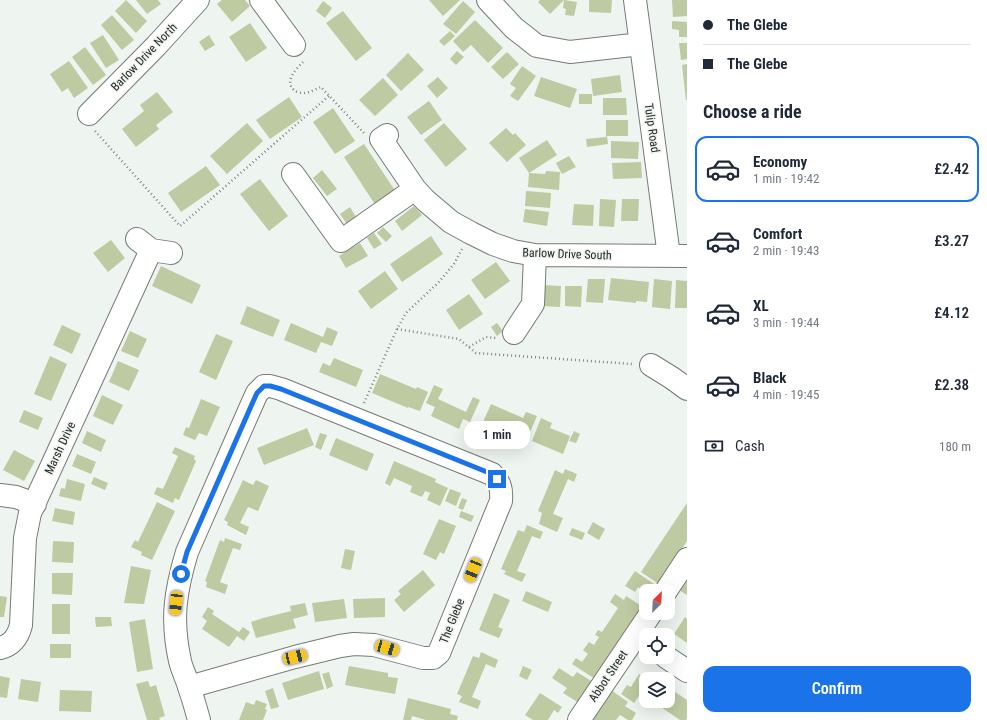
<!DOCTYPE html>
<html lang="en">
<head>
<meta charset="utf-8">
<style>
  :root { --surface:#fff; --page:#f2f2f3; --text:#1f2937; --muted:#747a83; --line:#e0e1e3; --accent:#1a73e8 }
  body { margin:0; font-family:"Roboto Condensed",sans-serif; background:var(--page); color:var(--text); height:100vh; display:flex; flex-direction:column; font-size:15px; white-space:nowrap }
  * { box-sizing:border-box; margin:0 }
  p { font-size:13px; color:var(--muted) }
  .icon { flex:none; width:22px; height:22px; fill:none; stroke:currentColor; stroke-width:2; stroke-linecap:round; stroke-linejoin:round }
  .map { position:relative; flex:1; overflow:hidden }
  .details { display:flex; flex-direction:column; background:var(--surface); width:300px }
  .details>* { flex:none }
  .guide { display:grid; align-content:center; height:88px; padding:0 16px; background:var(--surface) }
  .needle { width:26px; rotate:24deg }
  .buttons { position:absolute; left:639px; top:584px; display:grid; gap:8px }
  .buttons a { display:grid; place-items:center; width:36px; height:36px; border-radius:8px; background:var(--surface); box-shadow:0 4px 16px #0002; font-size:20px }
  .end { position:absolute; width:18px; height:18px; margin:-9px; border:5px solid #1a73e8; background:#fff; box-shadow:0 0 0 2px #fff }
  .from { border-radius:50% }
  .bubble { position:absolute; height:28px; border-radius:12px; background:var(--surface); box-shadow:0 4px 16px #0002; font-size:13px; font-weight:600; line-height:28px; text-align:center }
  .car { position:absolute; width:12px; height:24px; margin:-12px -6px; border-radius:5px; box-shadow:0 0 3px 1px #0007; background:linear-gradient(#f5c518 24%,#345 0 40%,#f5c518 0 76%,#345 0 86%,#f5c518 0) }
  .guide b { display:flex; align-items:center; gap:14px; height:38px; font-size:15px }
  .guide b+b { border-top:1px solid var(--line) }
  .guide i { width:10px; height:10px; background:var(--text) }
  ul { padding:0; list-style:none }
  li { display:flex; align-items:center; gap:12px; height:66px; margin:0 8px 6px; padding:0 8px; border:2px solid transparent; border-radius:12px }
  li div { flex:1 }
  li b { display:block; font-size:15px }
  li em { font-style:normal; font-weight:600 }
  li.on { border-color:var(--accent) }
  li>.icon { width:36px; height:36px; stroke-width:1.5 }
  h2 { padding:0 16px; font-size:18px; line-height:48px }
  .pay { display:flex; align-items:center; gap:10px; height:44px; padding:0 16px; font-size:15px }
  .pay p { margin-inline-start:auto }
  .button { display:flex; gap:8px; margin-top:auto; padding:8px 16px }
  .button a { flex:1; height:46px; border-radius:12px; background:var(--accent); color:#fff; font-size:16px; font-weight:600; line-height:46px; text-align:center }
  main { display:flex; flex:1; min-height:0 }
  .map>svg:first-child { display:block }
  .building { fill:#becaa1 }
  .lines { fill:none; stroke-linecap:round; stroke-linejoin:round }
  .minor-casing { stroke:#757a75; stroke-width:24 }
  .path { stroke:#838784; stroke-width:2.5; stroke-dasharray:1 3; stroke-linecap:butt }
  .minor { stroke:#fff; stroke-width:22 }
  .route { stroke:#1a73e8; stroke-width:5 }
  .labels { text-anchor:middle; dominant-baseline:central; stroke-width:3; stroke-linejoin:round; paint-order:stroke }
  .street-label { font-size:12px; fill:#282a28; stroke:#eef4ef }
</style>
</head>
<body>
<main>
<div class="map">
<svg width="687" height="720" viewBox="0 0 687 720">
  <rect width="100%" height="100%" fill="#eef4ef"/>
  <path class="building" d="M126,0L147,21L136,33L115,11Z
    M136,0H158L161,4L147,14Z
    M222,0H245L250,6L232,22L217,4Z
    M429,0H460L443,16Z
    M540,0H564L550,14L538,2Z
    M564,0L577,2L574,16L565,15L566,9L563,8Z
    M589,0H612L611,13L589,12Z
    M672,0H687V16L673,17Z
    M323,1L332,8L325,18L316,11Z
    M463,1L475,12L456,34L443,24Z
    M343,11L372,48L356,61L326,23Z
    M112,15L134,40L122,50L101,25Z
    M475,20L503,48L488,63L471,45L463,52L453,41Z
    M672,21L687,22V37H679V30L672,29Z
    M250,23L267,48L246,62L229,37Z
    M450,31L455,36L444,46L439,41Z
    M103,35L119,60L106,68L90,43Z
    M209,35L215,45L205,51L199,42Z
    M679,43H687V59L681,60Z
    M85,47L106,75L93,85L72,57Z
    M457,51L464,57L456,65L450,59Z
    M507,52L519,64L503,79L491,67Z
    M408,53L424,70L401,91L386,75Z
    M69,61L88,88L74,98L68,88L62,92L50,74Z
    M687,64V100H686L682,65Z
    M522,66L536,76L518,101L510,96L516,88L510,84Z
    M620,75L622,92L593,96L591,79Z
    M438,77L448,88L437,98L427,86Z
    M541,77L577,89L570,108L534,96Z
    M383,78L398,95L375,116L359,100Z
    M157,92L173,112L156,125L159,129L136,147L122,129L144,111L140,105Z
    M579,94H592V104H579Z
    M289,97L302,117L270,139L256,120Z
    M603,98H626L627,115H603Z
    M429,101L442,120L421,135L407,117Z
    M333,108L355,141L335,154L313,122Z
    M606,120H628V136H607L608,144L587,147L586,139L606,137Z
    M247,123L263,141L227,174L210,156Z
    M444,123L467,149L446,167L424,140Z
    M506,128L513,135L515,133L526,145L507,162L489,143Z
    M547,140L557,155L529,173L519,158Z
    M611,141L639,142L638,159L611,158Z
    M364,144L396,192L376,206L344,157Z
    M569,156L576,167L562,174L556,163Z
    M641,162L642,178L613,179L612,163Z
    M206,166L220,185L181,212L168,193Z
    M322,170L337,189L327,196L313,178Z
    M546,171L560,172L559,190L528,187L529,173L545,174Z
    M260,179L288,216L269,231L240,194Z
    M526,191L551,193L550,208L525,206Z
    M600,199L616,200L614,227L599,226Z
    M622,199H639L638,221H621Z
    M574,204L594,205L593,226L572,225Z
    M414,206L422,215L402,231L395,221Z
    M350,207L356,217L346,223L340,214Z
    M525,209L549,212L547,226L523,222Z
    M383,227L392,236L386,242L377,233Z
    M374,233L382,244L374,249L367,238Z
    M431,236L443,254L402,282L390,264Z
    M111,240L125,258L108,272L93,253Z
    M360,243L368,256L346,268L339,256Z
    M496,262L510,281L485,299L471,280Z
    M161,266L201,285L192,304L152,286Z
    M385,271L398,289L371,309L358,291Z
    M611,278L649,282L647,302L636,301V303L608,300Z
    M588,279H605L603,303L586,302Z
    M654,279L672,281L670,309L652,307Z
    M676,280L687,281V308H675Z
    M543,285L561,286L560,307L542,306Z
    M565,286H582L581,307L565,306Z
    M469,294L483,314L459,330L446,310Z
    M247,306L280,320L273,337L240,324Z
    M291,323L323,337L327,327L338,332L332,346L321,342L316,353L284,340Z
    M497,323L503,331L497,336L491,327Z
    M62,325L81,334L72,354L53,345Z
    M130,331L147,339L138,358L121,351Z
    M216,334L233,341L216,380L199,372Z
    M50,356L67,364L51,401L34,394Z
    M334,358L363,370L356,387L319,372L323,363L330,366Z
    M118,361L139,370L129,391L109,382Z
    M380,374L416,389L417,387L428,392L420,411L408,407V408L372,393Z
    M434,385L443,389L438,399L466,412L473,397L480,400L470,422L463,419L459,429L431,416L435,407L426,403Z
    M102,395L123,405L113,425L93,416Z
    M201,399L220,407L207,436L199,433L195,440L183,435L186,427L189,428Z
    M491,404L523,418L526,412L537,416L527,439L516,435V436L483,422Z
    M24,410L43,418L38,430L19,422Z
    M541,418L552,423L550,428L570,436L563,454L532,441Z
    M307,428L314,445L264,465L257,448Z
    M87,431L106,440L101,452L82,443Z
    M574,431L580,434L576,443L569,441Z
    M320,433L327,435L321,450L315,447Z
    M336,438L374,454L367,471L329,455Z
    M175,447L195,456L194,459L196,461L179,500L175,498L173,503L154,494L157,487L163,489L178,456L172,453Z
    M14,450L35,461L24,481L3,470Z
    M77,454L96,462L91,474L72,466Z
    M394,461L436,479L435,482L448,488L440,506L427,500L430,493L425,491L422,497L410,492L412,486L394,478L390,486L385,483Z
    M565,469L577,474L574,482L568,479L553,514L563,518L557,532L539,524L542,513L538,511L555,470L563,474Z
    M94,477L108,483L105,490L91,484Z
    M67,479L85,484L81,501L59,496L61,488L65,489Z
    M243,480L253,485L256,480L269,486L258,511L248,507L240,523L249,527L246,535L227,525L228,522L224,520Z
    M450,489L461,493L456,506L445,501Z
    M462,498L467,500L463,510L458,508Z
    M157,502L175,511L152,560L141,555L142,552L131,547L135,540L138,542Z
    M687,503V541L659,584L641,572Z
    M55,508L75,512L73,525L52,521Z
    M461,511L474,516L471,522L459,517Z
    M439,519L456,526L444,554L440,552L436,560L423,554Z
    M593,522L605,529L599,540L587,533Z
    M527,525L543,532L540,539L532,536L517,571L526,574L522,582L504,574L506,571L501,569L518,530L524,532Z
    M572,528L585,533L582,540L569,535Z
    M225,538L242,544L240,550L233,548L220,582L228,585L225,594L206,587L207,582L205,581L220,540L224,542Z
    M53,541L74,542L73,563L52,562Z
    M345,549L355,551L351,570L341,568Z
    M131,566L151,570L144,604L124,603Z
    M423,570L435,585L404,612L394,600L401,594L398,591Z
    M635,571L657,586L654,591H646V592L638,587L635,592L625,586Z
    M52,573H73L72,595L52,594Z
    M687,578V595L679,590Z
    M526,591L552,602L548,612L522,601Z
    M494,593L510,600L498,627L503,629L499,638L479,630Z
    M615,594L624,600L626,596L643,607L595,679L572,664L576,658L582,662L588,654L583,650L589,642L594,645L599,637L595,635L598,630L602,632L618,608L610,602Z
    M0,596L7,597L4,617H0Z
    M385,598V617L354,618L353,599Z
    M344,599L347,618L315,622L312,603Z
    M305,603L308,615L293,619L296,628L256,638L251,622L263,618L291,611L290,606Z
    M52,604H70V634H52Z
    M208,607L214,611L212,614L239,632L243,627L250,632L244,641L237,636L229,647L202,629L207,621L202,617Z
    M95,617H111L112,626L96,627Z
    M685,617L687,619V643L674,634Z
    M145,619L153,669L137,672L129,622Z
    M50,644H71V658H50Z
    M481,652L498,660L495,668L486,664L472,697L481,701L478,709L459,702L462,696L457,694L473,656L479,658Z
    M349,666L388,673V677L398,678L395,694L345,685Z
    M523,666L532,670L527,680L519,676Z
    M559,668L573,677L577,672L593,682L579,703L563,693L567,688L552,678Z
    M319,671L324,689L288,700L282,683Z
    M329,672L333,686L327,689L322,674Z
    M639,674L646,679V697L641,693L634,703L621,694L627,685L631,687Z
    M0,676L10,678L7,698L0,697Z
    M21,679L41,682L38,702L18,699Z
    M148,681L150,687L156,685L165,716L159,718L160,720H147L136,684Z
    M668,687L687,700V718L686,720H680L652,701H668Z
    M273,688L279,707L271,709L265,691Z
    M60,690L92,691L91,712L59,711Z
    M611,690L628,702L625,706L636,713L632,720H628L620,715L616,720H592Z
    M540,693L562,707L558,713L554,710L548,720H533L525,715Z
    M408,698L451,709L450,714L458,716L457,720H426L412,716L411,720H403Z
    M256,700L267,704L265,709L267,710L263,720H239L246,702L254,705Z"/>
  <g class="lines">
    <g class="minor-casing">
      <path id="minor" d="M261,0L294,45
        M488,0L514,28L537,46L570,52L641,44
        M635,0L669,256
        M89,114L156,46L198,0
        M387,135L381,139L415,189L425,200L451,222L471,233L493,244L513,251L535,255L687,256
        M293,174L341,241L415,189
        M137,239L151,250L171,253
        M514,333L533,304L535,255
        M651,365L672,378L687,389
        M0,495L16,497L35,504
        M666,591L687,559
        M0,648C12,645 18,637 21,625L25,538L30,513L151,250
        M666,657L687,671
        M189,687L295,657L340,646L354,644L374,645L423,658H433L439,653L501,501C502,488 500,483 492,474L281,389L270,386H264L257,393L252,404L187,552C175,592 171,620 180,661C182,670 187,679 189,687C193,698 196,709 199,720
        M579,720L651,613"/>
    </g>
    <path class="path" d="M303,62C296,69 284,81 294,90C296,92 300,93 303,93C309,93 316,89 321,87L364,133
      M95,131L180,226L330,95
      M397,329L459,339L476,353L632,364
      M469,347L486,337L496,338
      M364,403L397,329L406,313L438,283L454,264L462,249"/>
    <use href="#minor" class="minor"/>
  </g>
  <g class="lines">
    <path class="route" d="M181,574L187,552L252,404L257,393L264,386H270L281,389L492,474L497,479"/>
  </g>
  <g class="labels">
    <g class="street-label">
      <text transform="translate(144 57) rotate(-46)">Barlow Drive North</text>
      <text transform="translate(652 128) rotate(82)">Tulip Road</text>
      <text transform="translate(567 254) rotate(2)">Barlow Drive South</text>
      <text transform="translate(60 448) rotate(-65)">Marsh Drive</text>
      <text transform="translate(452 621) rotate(-68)">The Glebe</text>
      <text transform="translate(608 676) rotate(-56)">Abbot Street</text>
    </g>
  </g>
</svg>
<div class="buttons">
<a><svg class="needle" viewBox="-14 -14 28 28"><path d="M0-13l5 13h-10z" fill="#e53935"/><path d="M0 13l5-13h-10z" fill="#747a83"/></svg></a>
<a><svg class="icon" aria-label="locate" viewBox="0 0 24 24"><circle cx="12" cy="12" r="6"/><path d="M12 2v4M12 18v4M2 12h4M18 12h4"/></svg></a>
<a><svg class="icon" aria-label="layers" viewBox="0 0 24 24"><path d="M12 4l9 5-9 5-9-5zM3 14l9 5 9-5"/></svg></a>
</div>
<i class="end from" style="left:181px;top:574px"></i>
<i class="end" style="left:497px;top:479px"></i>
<div class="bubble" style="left:464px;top:421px;width:66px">1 min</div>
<i class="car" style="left:473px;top:570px;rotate:202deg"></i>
<i class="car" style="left:176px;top:603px;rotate:186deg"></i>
<i class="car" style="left:387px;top:648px;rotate:106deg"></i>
<i class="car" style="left:295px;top:657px;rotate:77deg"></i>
</div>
<section class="details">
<div class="guide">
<b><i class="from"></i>The Glebe</b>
<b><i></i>The Glebe</b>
</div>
<h2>Choose a ride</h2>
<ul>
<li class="on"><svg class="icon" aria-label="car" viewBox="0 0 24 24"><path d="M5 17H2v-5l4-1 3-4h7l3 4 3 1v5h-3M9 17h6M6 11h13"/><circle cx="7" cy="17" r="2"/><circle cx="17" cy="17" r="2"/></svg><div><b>Economy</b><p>1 min · 19:42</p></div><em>£2.42</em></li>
<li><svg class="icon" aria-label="car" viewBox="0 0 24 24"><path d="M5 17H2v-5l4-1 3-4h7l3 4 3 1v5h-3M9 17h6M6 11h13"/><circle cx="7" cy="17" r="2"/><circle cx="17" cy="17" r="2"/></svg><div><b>Comfort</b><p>2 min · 19:43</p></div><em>£3.27</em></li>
<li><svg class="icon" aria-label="car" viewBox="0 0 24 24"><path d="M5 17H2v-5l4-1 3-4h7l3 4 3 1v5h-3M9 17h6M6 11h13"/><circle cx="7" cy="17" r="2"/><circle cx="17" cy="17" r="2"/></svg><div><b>XL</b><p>3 min · 19:44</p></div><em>£4.12</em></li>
<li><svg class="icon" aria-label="car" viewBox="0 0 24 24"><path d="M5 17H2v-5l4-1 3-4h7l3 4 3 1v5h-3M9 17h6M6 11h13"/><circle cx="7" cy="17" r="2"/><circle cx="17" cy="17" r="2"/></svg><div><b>Black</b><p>4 min · 19:45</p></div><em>£2.38</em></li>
</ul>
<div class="pay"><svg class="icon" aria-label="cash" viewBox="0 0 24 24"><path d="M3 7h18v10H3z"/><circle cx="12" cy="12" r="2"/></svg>Cash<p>180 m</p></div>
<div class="button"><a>Confirm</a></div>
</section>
</main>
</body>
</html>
